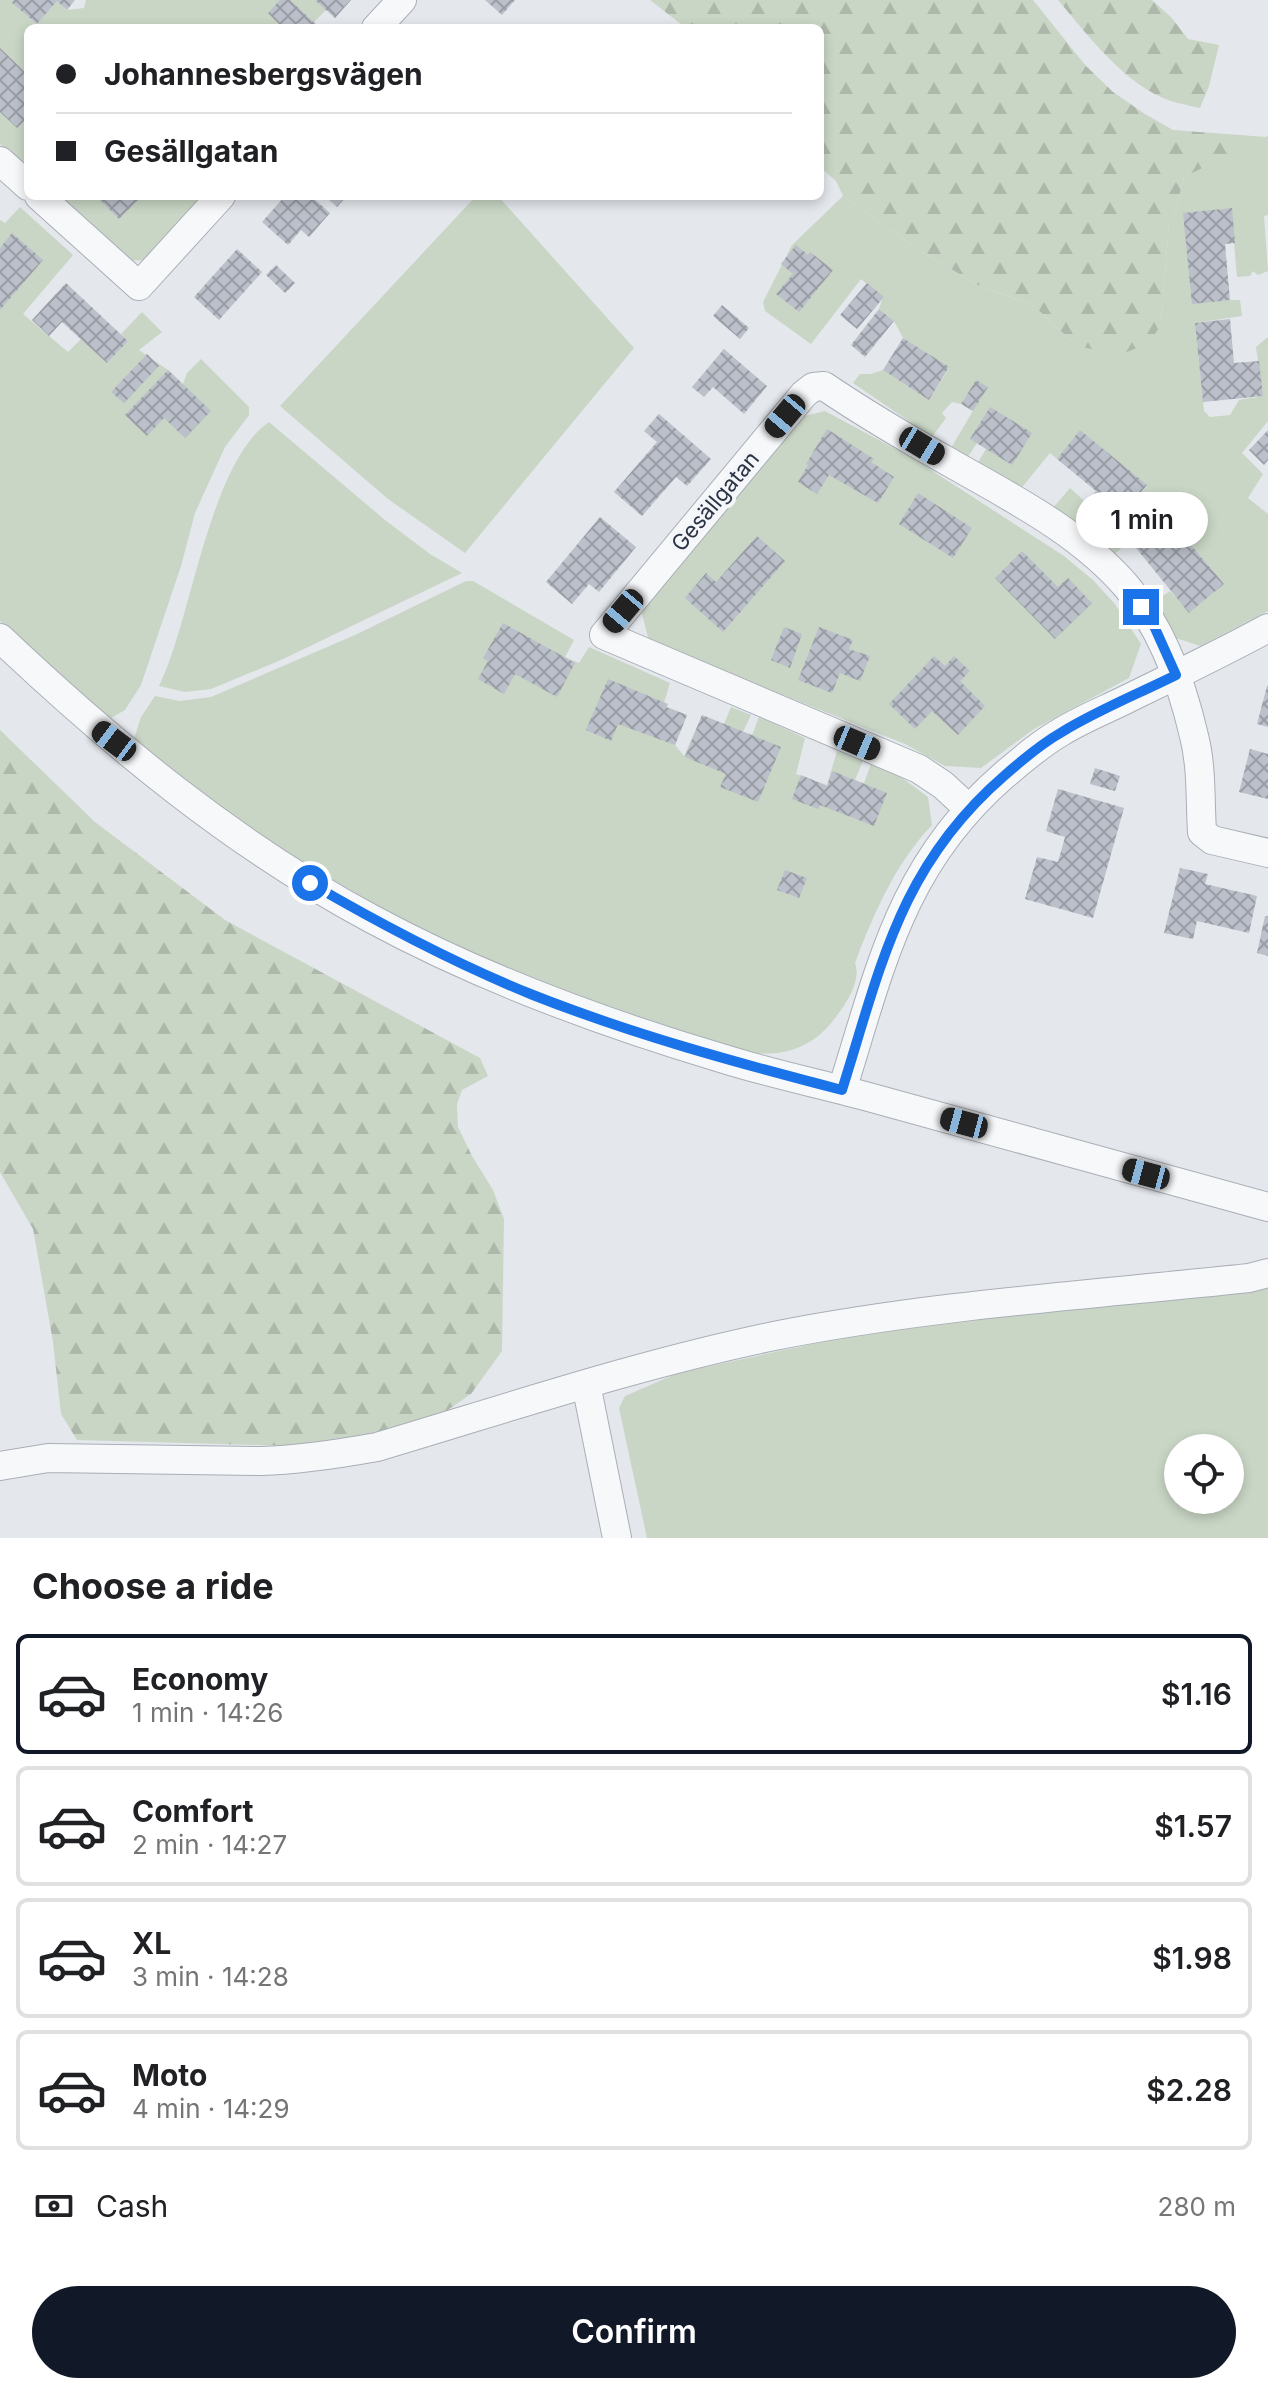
<!DOCTYPE html>
<html lang="en">
<head>
<meta charset="utf-8">
<style>
  :root { --surface:#fff; --page:#f6f6f6; --text:#202124; --muted:#757577; --line:#e0e0e0; --accent:#111827 }
  body { margin:0; font-family:Inter,sans-serif; background:var(--page); color:var(--text); height:100vh; display:flex; flex-direction:column; font-size:30px; white-space:nowrap }
  * { box-sizing:border-box; margin:0 }
  p { font-size:26px; color:var(--muted) }
  .icon { flex:none; width:44px; height:44px; fill:none; stroke:currentColor; stroke-width:2; stroke-linecap:round; stroke-linejoin:round }
  .map { position:relative; height:1538px; overflow:hidden }
  .sheet { display:flex; flex-direction:column; background:var(--surface); flex:1 }
  .sheet>* { flex:none }
  .banner { position:absolute; left:24px; top:24px; width:800px; height:176px; border-radius:12px; box-shadow:0 4px 12px #0003; display:grid; align-content:center; height:176px; padding:0 32px; background:var(--surface) }
  .fabs { position:absolute; left:1164px; top:1434px; display:grid; gap:16px }
  .fabs a { display:grid; place-items:center; width:80px; height:80px; border-radius:50%; background:var(--surface); box-shadow:0 4px 12px #0003; font-size:40px }
  .end { position:absolute; width:36px; height:36px; margin:-18px; border:10px solid #1a73e8; background:#fff; box-shadow:0 0 0 4px #fff }
  .from { border-radius:50% }
  .bubble { position:absolute; height:56px; border-radius:28px; background:var(--surface); box-shadow:0 4px 12px #0003; font-size:26px; font-weight:600; line-height:56px; text-align:center }
  .car { position:absolute; width:24px; height:48px; margin:-24px -12px; border-radius:10px; box-shadow:0 0 6px 2px #0007; background:linear-gradient(#222 24%,#8ab4d8 0 40%,#222 0 76%,#8ab4d8 0 86%,#222 0) }
  .banner b { display:flex; align-items:center; gap:28px; height:76px; font-size:30px }
  .banner b+b { border-top:2px solid var(--line) }
  .banner i { width:20px; height:20px; background:var(--text) }
  ul { padding:0; list-style:none }
  li { display:flex; align-items:center; gap:24px; height:120px; margin:0 16px 12px; padding:0 16px; border:4px solid var(--line); border-radius:12px }
  li div { flex:1 }
  li b { display:block; font-size:30px }
  li em { font-style:normal; font-weight:600 }
  li.active { border-color:var(--accent) }
  li>.icon { width:72px; height:72px; stroke-width:1.5 }
  h2 { padding:0 32px; font-size:36px; line-height:96px }
  .pay { display:flex; align-items:center; gap:20px; height:88px; padding:0 32px; font-size:30px }
  .pay p { margin-inline-start:auto }
  .button { display:flex; gap:16px; margin-top:auto; padding:16px 32px }
  .button a { flex:1; height:92px; border-radius:48px; background:var(--accent); color:#fff; font-size:32px; font-weight:600; line-height:92px; text-align:center }
  .map>svg:first-child { display:block }
  .green { fill:#c9d6c5; fill-rule:evenodd }
  .forest { fill:url(#forest-firs) }
  .building { fill:url(#building-cross-hatch) }
  .lines { fill:none; stroke-linecap:round; stroke-linejoin:round }
  .minor-casing { stroke:#a9aeb7; stroke-width:30 }
  .minor { stroke:#f7f8fa; stroke-width:28 }
  .route { stroke:#1a73e8; stroke-width:10 }
  .labels { text-anchor:middle; dominant-baseline:central; stroke-width:8; stroke-linejoin:round; paint-order:stroke }
  .street-label { font-size:22px; fill:#2b3445; stroke:#f4f6f9 }
</style>
</head>
<body>
<div class="map">
<svg width="1268" height="1538" viewBox="0 0 1268 1538">
  <defs>
    <pattern id="forest-firs" width="22" height="20" patternUnits="userSpaceOnUse" patternTransform="scale(2)"><rect width="22" height="20" fill="#c9d6c5"/><path d="M5 1l3.5 6h-7zM16 11l3.5 6h-7z" fill="#adb8ab"/></pattern>
    <pattern id="building-cross-hatch" width="8" height="8" patternUnits="userSpaceOnUse" patternTransform="scale(2)"><rect width="8" height="8" fill="#bbc0ca"/><path d="M0 0l8 8M0 8l8-8" fill="none" stroke="#989da6"/></pattern>
  </defs>
  <rect width="100%" height="100%" fill="#e4e7ec"/>
  <path class="green" d="M0,0H14L12,3L37,24L57,1L67,10L84,8L86,0H351L335,18L326,10L314,22L318,28H303L298,23L293,28H28V170L0,144Z
    M1268,136V215L1264,216L1268,271L1258,275L1253,271L1250,276L1237,277L1231,209L1184,213L1230,300H1240L1242,316L1195,323L1204,411L1210,417L1230,415L1239,400L1263,396L1256,347L1268,337V421L1242,453L1263,474L1248,498L1268,514V611L1200,646L1167,635L1152,603L1170,591L1190,612L1224,584L1170,520L1140,545L1132,538L1115,554L1101,541L1053,508L1070,488L1113,527L1147,486L1080,431L1057,459L1050,453L1019,491L977,464L986,449L977,443L967,458L951,448L987,387L976,380L961,404L952,402L942,413L946,418L932,437L853,383L860,374H871L883,370L929,400L949,368L903,338L894,321L879,309L883,297L861,279L811,344L765,311L763,302L792,245L843,196L922,252L978,285L1034,306L1077,346L1161,323L1169,224L1177,206L1184,177L1233,151Z
    M54,196H206L149,260L121,261Z
    M476,196H498L634,348L465,553L388,499L280,406Z
    M20,207L73,255L23,314L68,352L81,339L107,363L128,341L121,334L142,312L162,332L139,350L168,370L183,384L187,373L201,359L249,407V415L225,447L195,513L181,566L141,685L125,710L109,719L50,669L0,621V220L5,223Z
    M825,411L914,459L1064,556L1093,580L1114,603L1141,644L1129,678L1034,729L981,768L945,766L905,744L649,641L641,610L801,417Z
    M269,422L385,520L430,554L462,573L281,660L211,689L185,692L159,686C192,619 209,463 269,422Z
    M466,581H473L574,640L565,657L579,663L589,647L670,683L664,703L668,704L667,707L687,715L675,745L684,756L702,715L724,724L731,707L751,715L743,732L752,735L759,717L805,738L796,774L827,785L837,751L863,761L855,780L864,783L871,764L894,772L928,797L932,825C895,864 874,913 855,963C862,982 844,1007 832,1022C782,1084 702,1039 642,1019C608,1007 572,998 538,983C394,922 254,841 134,739L141,717L155,696L180,701L211,697L355,635Z
    M1268,1288V1538H647L619,1408L625,1396L678,1373L863,1333L940,1321ZM1178,1448H1230V1500H1178Z"/>
  <path class="forest" d="M650,0H1033L1086,66L1113,92L1145,114L1173,130L1266,137L1184,177L1177,206L1169,225L1161,323L1151,342L1120,355L1077,346L1034,306L978,285L922,252L843,196L836,181L820,167V28H686Z
    M1058,0H1152L1171,17L1188,39L1219,45L1209,86L1200,108C1188,105 1174,103 1163,98C1120,79 1088,35 1058,0Z
    M0,730L95,822L225,920L480,1058L488,1076L462,1090L457,1104L458,1127L472,1156L493,1190L504,1219L502,1351L471,1394L442,1414L380,1435L296,1446L77,1440L61,1414L53,1342L33,1229L0,1172Z"/>
  <path class="building" d="M14,0H75L67,10L57,1L37,24L12,3Z
    M280,0H290L320,28H303L298,23L293,28H275L279,24L268,13Z
    M315,0H351L335,18Z
    M485,0H515L502,15Z
    M0,48L28,75V124L24,121L17,128L0,112Z
    M96,196H142L119,219Z
    M285,196H311L330,213L309,237L301,230L288,245L262,222Z
    M325,196H347L337,207Z
    M1232,208L1235,243L1225,244L1230,300L1192,304L1183,213Z
    M12,233L43,260L0,310V248Z
    M796,245L808,255L810,252L833,270L799,312L776,294L793,274L781,264Z
    M237,249L262,272L219,320L194,297Z
    M276,265L295,283L285,293L266,275Z
    M66,283L128,341L107,363L62,322L49,336L32,320Z
    M867,283L884,297L857,329L840,315Z
    M722,305L749,328L740,339L713,316Z
    M879,309L894,321L865,357L851,345Z
    M1230,319L1234,363L1259,361L1263,396L1203,402L1195,323Z
    M903,338L949,367L929,400L883,370Z
    M724,349L767,386L744,414L713,387L704,397L692,387Z
    M147,354L159,366L124,403L111,392Z
    M168,370L211,411L185,438L164,418L147,436L125,415Z
    M976,380L988,387L973,411L961,404Z
    M990,407L1032,433L1012,465L970,439Z
    M659,414L711,459L687,486L676,477L642,516L614,492L657,442L644,431Z
    M827,429L874,459L871,462L894,477L878,503L829,475L817,494L798,482L808,465L806,464Z
    M1080,430L1147,485L1113,527L1085,504L1096,491L1057,459Z
    M1268,430V460L1264,465L1249,450Z
    M918,493L972,528L953,558L899,524Z
    M600,517L636,547L599,592L589,584L572,604L546,582Z
    M1170,520L1224,584L1189,613L1136,548Z
    M757,536L785,561L723,632L685,598L706,573L716,582Z
    M1022,551L1058,587L1068,578L1092,603L1055,639L995,578Z
    M503,623L575,663L557,697L515,674L504,694L478,679L488,661L483,658Z
    M784,627L802,634L790,668L771,660Z
    M819,627L853,640L849,649L870,656L860,681L840,673L832,693L798,680Z
    M934,656L945,666L954,656L970,671L960,681L985,706L958,735L932,711L915,729L889,704Z
    M608,679L668,704L666,707L687,715L675,745L618,724L611,741L586,730Z
    M1267,686H1268V727L1257,724Z
    M702,715L781,747L758,802L720,787L726,774L685,757Z
    M1250,749L1268,754V799L1239,792Z
    M1095,768L1120,776L1115,791L1090,784Z
    M832,771L887,793L874,826L820,805L818,809L792,799L801,775L827,786Z
    M1058,789L1124,808L1093,918L1025,899L1037,857L1058,862L1065,837L1046,831Z
    M1180,868L1208,874L1205,884L1257,896L1249,933L1197,921L1193,939L1164,933Z
    M785,870L807,878L799,898L777,890Z
    M1265,916H1268V956L1257,953Z"/>
  <g class="lines">
    <g class="minor-casing">
      <path id="minor" d="M376,28L402,0
        M0,161L28,186
        M39,196L139,286L221,196
        M0,638C113,745 234,845 372,919C483,979 600,1022 721,1058C768,1073 817,1083 865,1096C999,1133 1134,1170 1268,1207
        M969,809L943,785L919,769L604,635L804,394L813,387L824,386C864,413 906,438 949,462C1010,497 1080,532 1127,587C1162,628 1182,684 1194,736C1202,767 1200,800 1202,832L1212,840L1268,853
        M842,1090C881,966 901,865 1003,776C1022,760 1040,744 1061,732C1082,719 1105,710 1127,699C1174,676 1222,653 1268,628
        M586,1384L617,1538
        M0,1466L48,1458L261,1461C301,1460 338,1454 377,1447C508,1408 639,1364 774,1336C930,1305 1090,1295 1249,1278L1268,1273"/>
    </g>
    <use href="#minor" class="minor"/>
  </g>
  <g class="lines">
    <path class="route" d="M310,883C382,925 456,964 533,995C634,1035 738,1063 842,1090C881,966 900,866 1004,776C1022,760 1041,744 1062,732C1098,710 1138,694 1176,675L1154,626L1141,607"/>
  </g>
  <g class="labels">
    <g class="street-label">
      <text transform="translate(715 501) rotate(-50)">Gesällgatan</text>
    </g>
  </g>
</svg>
<div class="fabs">
<a><svg class="icon" aria-label="locate" viewBox="0 0 24 24"><circle cx="12" cy="12" r="6"/><path d="M12 2v4M12 18v4M2 12h4M18 12h4"/></svg></a>
</div>
<i class="end from" style="left:310px;top:883px"></i>
<i class="end" style="left:1141px;top:607px"></i>
<div class="bubble" style="left:1076px;top:492px;width:132px">1 min</div>
<i class="car" style="left:785px;top:416px;rotate:220deg"></i>
<i class="car" style="left:922px;top:446px;rotate:121deg"></i>
<i class="car" style="left:623px;top:611px;rotate:220deg"></i>
<i class="car" style="left:114px;top:741px;rotate:307deg"></i>
<i class="car" style="left:857px;top:743px;rotate:113deg"></i>
<i class="car" style="left:964px;top:1123px;rotate:285deg"></i>
<i class="car" style="left:1146px;top:1174px;rotate:285deg"></i>
<div class="banner">
<b><i class="from"></i>Johannesbergsvägen</b>
<b><i></i>Gesällgatan</b>
</div>
</div>
<section class="sheet">
<h2>Choose a ride</h2>
<ul>
<li class="active"><svg class="icon" aria-label="car" viewBox="0 0 24 24"><path d="M5 17H2v-5l4-1 3-4h7l3 4 3 1v5h-3M9 17h6M6 11h13"/><circle cx="7" cy="17" r="2"/><circle cx="17" cy="17" r="2"/></svg><div><b>Economy</b><p>1 min · 14:26</p></div><em>$1.16</em></li>
<li><svg class="icon" aria-label="car" viewBox="0 0 24 24"><path d="M5 17H2v-5l4-1 3-4h7l3 4 3 1v5h-3M9 17h6M6 11h13"/><circle cx="7" cy="17" r="2"/><circle cx="17" cy="17" r="2"/></svg><div><b>Comfort</b><p>2 min · 14:27</p></div><em>$1.57</em></li>
<li><svg class="icon" aria-label="car" viewBox="0 0 24 24"><path d="M5 17H2v-5l4-1 3-4h7l3 4 3 1v5h-3M9 17h6M6 11h13"/><circle cx="7" cy="17" r="2"/><circle cx="17" cy="17" r="2"/></svg><div><b>XL</b><p>3 min · 14:28</p></div><em>$1.98</em></li>
<li><svg class="icon" aria-label="car" viewBox="0 0 24 24"><path d="M5 17H2v-5l4-1 3-4h7l3 4 3 1v5h-3M9 17h6M6 11h13"/><circle cx="7" cy="17" r="2"/><circle cx="17" cy="17" r="2"/></svg><div><b>Moto</b><p>4 min · 14:29</p></div><em>$2.28</em></li>
</ul>
<div class="pay"><svg class="icon" aria-label="cash" viewBox="0 0 24 24"><path d="M3 7h18v10H3z"/><circle cx="12" cy="12" r="2"/></svg>Cash<p>280 m</p></div>
<div class="button"><a>Confirm</a></div>
</section>
</body>
</html>
